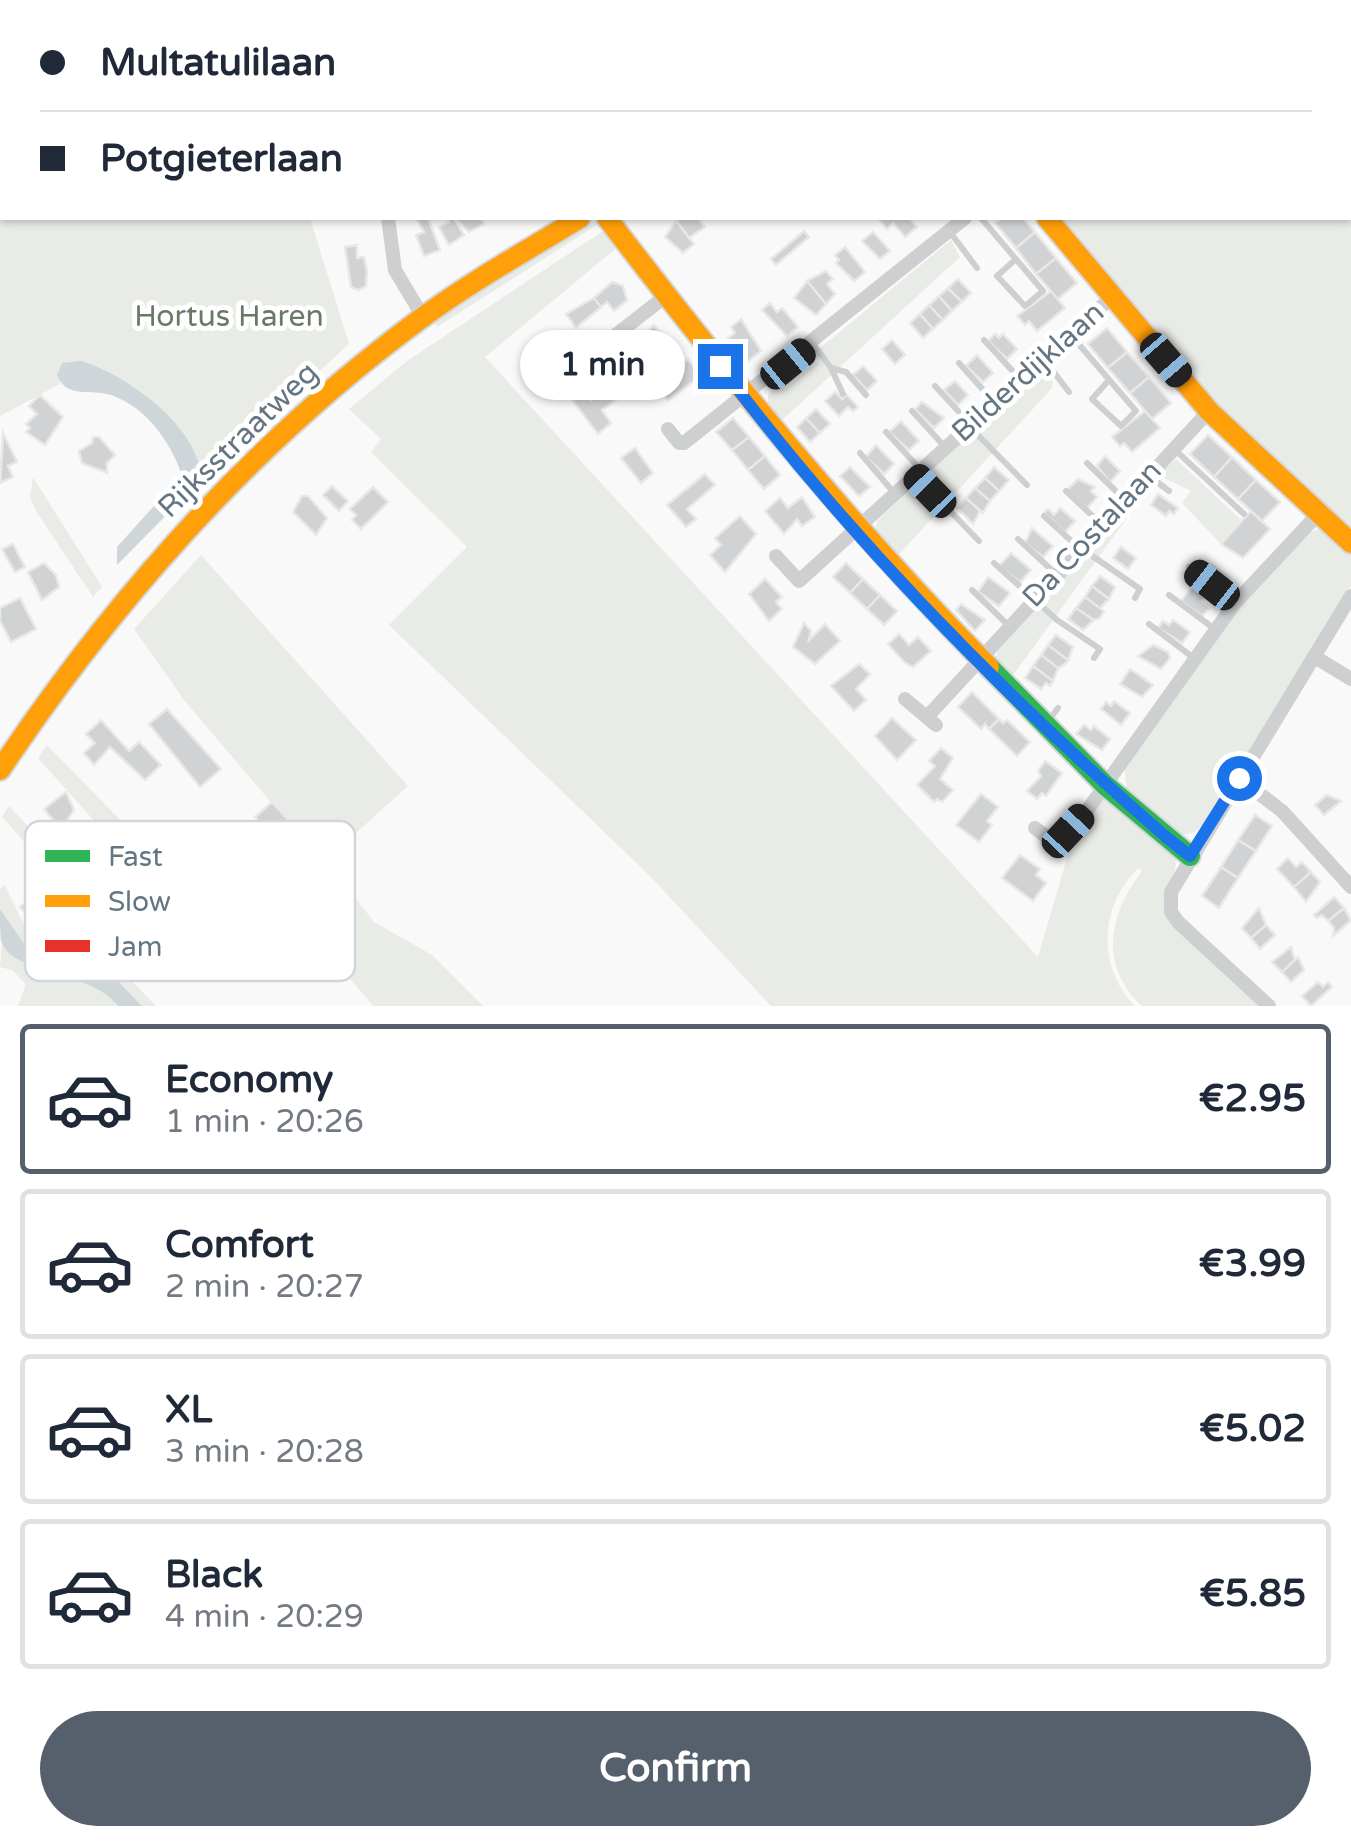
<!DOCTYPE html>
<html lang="en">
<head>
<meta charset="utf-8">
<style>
  :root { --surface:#fff; --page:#f6f6f7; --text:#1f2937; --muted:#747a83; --line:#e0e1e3; --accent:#56606c }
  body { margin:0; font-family:"Varela Round",sans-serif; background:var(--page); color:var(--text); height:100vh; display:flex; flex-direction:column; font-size:38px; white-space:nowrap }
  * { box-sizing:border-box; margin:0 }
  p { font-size:32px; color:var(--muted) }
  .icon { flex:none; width:55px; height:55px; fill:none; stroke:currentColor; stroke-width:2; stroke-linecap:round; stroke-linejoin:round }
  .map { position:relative; height:1006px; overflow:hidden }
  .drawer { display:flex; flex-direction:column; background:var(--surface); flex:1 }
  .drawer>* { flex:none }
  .guide { position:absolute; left:0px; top:0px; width:1352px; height:220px; box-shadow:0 2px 8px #0004; display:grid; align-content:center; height:220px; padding:0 40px; background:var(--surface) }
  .end { position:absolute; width:45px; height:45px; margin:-22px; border:12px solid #1a73e8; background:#fff; box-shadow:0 0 0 5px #fff }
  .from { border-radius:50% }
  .bubble { position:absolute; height:70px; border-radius:35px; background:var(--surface); box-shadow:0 2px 8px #0004; font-size:32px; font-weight:800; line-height:70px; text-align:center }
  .car { position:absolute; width:30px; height:60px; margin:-30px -15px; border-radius:12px; box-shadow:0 0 8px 2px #0007; background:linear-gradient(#222 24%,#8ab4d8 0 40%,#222 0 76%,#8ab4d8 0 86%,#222 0) }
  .guide b { display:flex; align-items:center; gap:35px; height:95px; font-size:38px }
  .guide b+b { border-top:2px solid var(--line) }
  .guide i { width:25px; height:25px; background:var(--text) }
  ul { padding:18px 0 0; list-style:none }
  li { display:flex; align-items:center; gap:30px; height:150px; margin:0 20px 15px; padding:0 20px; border:5px solid var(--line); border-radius:10px }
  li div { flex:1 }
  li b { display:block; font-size:38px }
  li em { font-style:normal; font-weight:800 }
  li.active { border-color:var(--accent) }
  li>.icon { width:90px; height:90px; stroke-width:1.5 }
  .button { display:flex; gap:20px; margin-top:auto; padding:20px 40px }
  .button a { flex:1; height:115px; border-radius:60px; background:var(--accent); color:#fff; font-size:40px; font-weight:800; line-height:115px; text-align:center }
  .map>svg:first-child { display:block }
  .green { fill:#e8ebe6 }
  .water { fill:#ced6d9 }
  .building { fill:#d0d2d3; stroke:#e8e8e8; stroke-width:2.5 }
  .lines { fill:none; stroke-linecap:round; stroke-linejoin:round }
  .fast-casing { stroke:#d5d6d7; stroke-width:24 }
  .slow-casing { stroke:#d5d6d7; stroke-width:24 }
  .jam-casing { stroke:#d5d6d7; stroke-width:24 }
  .lane { stroke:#cecfd0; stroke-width:6 }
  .street { stroke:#cecfd0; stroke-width:14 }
  .fast { stroke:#30b455; stroke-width:20 }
  .slow { stroke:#ff9f0a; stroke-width:20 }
  .jam { stroke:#e5322d; stroke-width:20 }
  .route { stroke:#1a73e8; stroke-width:12 }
  .labels { text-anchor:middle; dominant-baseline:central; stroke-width:10; stroke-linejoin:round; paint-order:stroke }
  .park-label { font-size:30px; fill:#687a64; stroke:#fff }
  .street-label { font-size:30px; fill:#657683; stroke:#fff }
  .key { fill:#fff; stroke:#d1d6da; stroke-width:2.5 }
  .key-label { font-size:28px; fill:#657683 }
</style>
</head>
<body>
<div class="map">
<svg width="1351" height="1006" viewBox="0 0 1351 1006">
  <rect width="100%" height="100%" fill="#f9f9f9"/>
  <path class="green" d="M0,0L230,2H2V218H310L349,344L202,479C200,448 153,393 123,381C106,375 77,379 59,378L60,384L0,416Z
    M1351,215V531L1216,404L1057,218Z
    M591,218L603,221L437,327L433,320Z
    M609,227L619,246L485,357L1038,957L1067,858L1078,842L1076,833L1101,800H1108L1175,857C1179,878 1161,892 1166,914L1261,1006H1142C1098,965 1109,914 1142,871L1139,868C1100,903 1096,967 1135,1006H771L650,876L389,625L467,547L371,452L381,439L349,409L407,361Z
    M951,240L960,257L779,423L768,410V395L779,385L785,389L819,361L813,354Z
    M1044,365L1053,377L1052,388L892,562L875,539L877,521Z
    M1176,459L1241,520L1220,543L1182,503L1191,491L1158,475Z
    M33,477L102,587L93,597L36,511L30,497Z
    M1153,482L1011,678L995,660L998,650Z
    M1319,529L1328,531L1351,553V586L1203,825L1193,833L1179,835L1127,790L1124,768L1238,605L1311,532Z
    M201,555L408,786L326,860L374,922L432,955L483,1006H373L305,925L334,902L305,865L315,854L184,700L134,629Z
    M47,745L179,880L115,951L90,926L93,918L2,817L9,806L79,881L110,856L106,834L38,758Z
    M5,885L23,923L36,939L59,950L77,933H85L156,1006H142L112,975L25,945L0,909V889Z
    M2,943C26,982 90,967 118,1006H18L26,984L12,970L0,967Z"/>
  <path class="water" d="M81,361C128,375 198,426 202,479L117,565V547L182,475C170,441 146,407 111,395C91,388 67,400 57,375L62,363Z
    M0,909L25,945L112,975L142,1006H118C92,970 13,976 1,941C0,932 0,919 0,909Z"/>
  <path class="building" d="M416,218H428L440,250L424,256L416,235L424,232Z
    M446,218H454L464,235L449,245L439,227L449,222Z
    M454,218H481L484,224L469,232Z
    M680,218H698L705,227L689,238L676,220Z
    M878,218H909L917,227L905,237L893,223L887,229Z
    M1001,218H1023L1035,232L1016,248L995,223Z
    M676,221L694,244L683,253L665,237Z
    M804,231L809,237L776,265L771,259Z
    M873,232L890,251L880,259L862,241Z
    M1035,232L1056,258L1036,274L1016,248Z
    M357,245V258L364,257L367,272L366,286L358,290L351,287L345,247Z
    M845,247L865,272L854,281L836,263L839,260L835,255Z
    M1056,258L1077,283L1058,299L1036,274Z
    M826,271L833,279L827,284L835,294L826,304L807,281Z
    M958,279L971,293L962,302L948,288Z
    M807,281L826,304L816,315L794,298Z
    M612,282L623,286L627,300L614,311L607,302L601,307L594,298Z
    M948,288L962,302L952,311L939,296Z
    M1051,291L1065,308L1037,331L1029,321L1025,325L1017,316Z
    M939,296L952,311L943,320L929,305Z
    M594,298L601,307L576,328L566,314Z
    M770,303L777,312L782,308L798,327L787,336L762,310Z
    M929,305L943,320L933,329L920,314Z
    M920,314L933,329L923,338L910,323Z
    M741,319L761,351L745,364L728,338L735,333L731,327Z
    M654,325L665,340L637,359L630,350Z
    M1107,328L1127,352L1108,368L1088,344Z
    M995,334L999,338L1003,334L1017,349L1007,359L988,341Z
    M549,339L557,350L549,357L565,377L554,385L529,355Z
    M892,340L905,355L895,364L882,349Z
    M1127,352L1149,377L1130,393L1108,368Z
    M977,355L993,373L983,382L966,366Z
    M688,359L701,376L668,400L657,386Z
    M863,366L877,381L867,390L853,375Z
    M1149,377L1171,403L1152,419L1130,393Z
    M955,381L968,395L958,405L944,390Z
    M610,385L620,397L602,410L611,423L598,434L572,400L584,390L591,400Z
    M835,392L842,399L847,395L858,407L853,411L848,407L839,416L825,401Z
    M40,395L63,417L45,445L26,432L30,428L26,424L37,414L29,406Z
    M922,402L944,418L934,428L915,409Z
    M816,409L830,424L820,433L806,418Z
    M1145,411L1160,428L1132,452L1124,443L1120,446L1112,437Z
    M733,418L749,437L732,450L716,432Z
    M806,418L820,433L810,442L797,427Z
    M901,421L919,441L909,450L889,432Z
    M3,433L17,462L8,466L13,477L0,483Z
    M1208,435L1232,457L1214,477L1190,454Z
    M93,437H99L115,455L107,463V473L82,463L79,451L92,443Z
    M749,437L765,456L748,470L732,450Z
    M876,445L894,464L884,474L866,457Z
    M635,448L653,473L641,483L621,458Z
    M765,456L780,475L764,489L748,470Z
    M1105,456L1120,471L1110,482L1097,466Z
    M1232,457L1256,480L1238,499L1214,477Z
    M850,467L870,487L859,496L840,476Z
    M994,467L1009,480L999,491L985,478Z
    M705,474L715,485L687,509L696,519L686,527L667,505Z
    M985,478L999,491L990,501L975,488Z
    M1078,479L1095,487L1091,491L1097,497L1087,508L1067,490Z
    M1256,480L1280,502L1262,521L1238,499Z
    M332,486L348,501L339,511L323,495Z
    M373,487L388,502L361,529L352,520L356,515L350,509Z
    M975,488L990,501L983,513L966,498Z
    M1158,494L1178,508L1174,514L1169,511L1166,516L1151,505Z
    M302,496H308L327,518L316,535L293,512Z
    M802,497L815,517L802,526L797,519L784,534L765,511L780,498L788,508Z
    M966,498L980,511L973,524L957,508Z
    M1060,508L1075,521L1065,532L1044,513L1048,509L1054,515Z
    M1251,511L1270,529L1243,558L1221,544Z
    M740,516L756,534L725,572L710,555L721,545L715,538Z
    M1032,528L1053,546L1043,557L1025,543Z
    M13,544L25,567L15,572L2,549Z
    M1121,547L1136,558L1128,569L1113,558Z
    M1011,553L1031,570L1020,582L999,566Z
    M44,563L56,575L59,587L42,600L28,572Z
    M846,563L863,579L850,593L833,577Z
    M1212,565L1230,578L1221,589L1200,574Z
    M1100,576L1115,587L1109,599L1092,586Z
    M988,577L1010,593L999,606L978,592Z
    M765,579L782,597L776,602L782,609L769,621L749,594Z
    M863,579L880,595L867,609L850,593Z
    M1092,586L1109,599L1100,608L1085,597Z
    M1193,586L1206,596L1202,601L1210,608L1202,616L1181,601Z
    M880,595L897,611L884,625L867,609Z
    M1085,597L1104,611L1100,618L1094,620L1076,608Z
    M20,598L36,629L11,642L0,621V608Z
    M961,604L985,620L975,631L956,610Z
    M1076,608L1094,620L1083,630L1068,619Z
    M1173,620L1190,632L1182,643L1158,628L1163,621L1169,625Z
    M804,623L811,631L809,640L825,624L840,641L815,664L793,647Z
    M899,634L909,645L918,637L931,651L913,667L904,662L888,644Z
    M1056,635L1073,647L1068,660L1048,645Z
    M1048,645L1068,660L1065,664L1058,668L1041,655Z
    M1153,645L1168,652L1170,658L1161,669L1138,656Z
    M1041,655L1058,668L1053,681L1033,666Z
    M859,664L870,674L856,689L866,700L854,711L831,686Z
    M1033,666L1053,681L1050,686L1046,683L1041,689L1025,678Z
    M1130,669L1153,685L1142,697L1120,684Z
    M972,692L999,719L989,729L985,724L981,729L958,707Z
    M1114,701L1130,713L1121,725L1101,709L1106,702L1111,706Z
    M167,709L221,769L200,787L149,724Z
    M892,718L916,740L897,760L875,736Z
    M999,719L1003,723L1007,720L1030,742L1017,756L989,729Z
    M101,720L129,751L139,742L161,765L145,780L110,747L94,765L84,753L95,743L86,734Z
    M1084,725L1091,730L1094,726L1110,739L1102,750L1076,734Z
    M941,748L953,758L940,779L953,790L942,802L937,799L934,802L917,785L935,766L929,761Z
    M1045,761L1062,773L1046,796L1042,793L1037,799L1027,791L1041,776L1038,771Z
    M66,792L74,810L61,830L44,809Z
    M981,794L998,807L987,821L992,825L979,842L956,825Z
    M1327,795L1341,801L1324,815L1315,805Z
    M272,802L298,831L281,846L255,817Z
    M1255,815L1272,826L1256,851L1238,840Z
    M1238,840L1256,851L1238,878L1221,867Z
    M1020,855L1040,869L1036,875L1046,883L1033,901L1002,878Z
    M1288,858L1296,867L1302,862L1311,872L1294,887L1277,869Z
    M1221,867L1238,878L1219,908L1202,896Z
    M1311,872L1320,882L1306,902L1294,887Z
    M44,892L71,920L58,933L51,926L45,933L20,907Z
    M1334,897L1344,908L1328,921L1322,915L1317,918L1314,915Z
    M1259,908L1266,925L1251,938L1242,928Z
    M1344,908L1351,920L1333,936L1334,928L1328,921Z
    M1266,925L1275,935L1260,949L1251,938Z
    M1291,947L1295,960L1282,972L1272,962Z
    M1298,957L1304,970L1291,982L1282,972Z
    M1318,982L1323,987L1328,982L1332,987L1311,1006L1302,996Z"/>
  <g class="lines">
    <g class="fast-casing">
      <path id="fast" d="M1154,0L1156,2
        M1350,207L1351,208
        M989,667L1105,785L1190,856"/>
    </g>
    <g class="slow-casing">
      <path id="slow" d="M607,218C727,375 850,526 989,667
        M1047,218L1209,411L1351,543
        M0,770C115,598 251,444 419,320C470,282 526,251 580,218"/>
    </g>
    <g class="jam-casing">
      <path id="jam" d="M908,2L912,0"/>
    </g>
    <path class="lane" d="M704,0L705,2
      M957,0L958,2
      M1314,0L1315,2
      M1106,2L1109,0
      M1350,51L1351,52
      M981,218L1043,291L1025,306L997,276L1016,259
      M950,232L977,268
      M1070,334L1136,411L1121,426L1092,399L1109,380
      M984,340L1019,378
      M813,344L831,368L843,394
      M1043,358L1069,392
      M959,363L994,402
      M831,368L846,372L866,395
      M935,386L970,424
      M912,411L945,447
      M969,426L1027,485
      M886,432L920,469
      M1173,448L1244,514
      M860,453L895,494
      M1087,463L1124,499
      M1148,475L1169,491
      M916,476L979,541
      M1066,491L1101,524
      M1044,516L1079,548
      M1018,539L1056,574
      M1081,548L1140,589L1135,598
      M994,563L1057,620L1100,649L1094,658
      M1189,567L1234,602
      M972,590L1008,625
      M1169,595L1216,630
      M1149,624L1195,659
      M1049,720L1058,708"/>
    <path class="street" d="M454,2L456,0
      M1257,2L1260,0
      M388,218L395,270L423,317
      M589,356L667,295
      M668,429L679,443H684L965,218
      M776,556L799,581L1112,297
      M1315,657L1351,679
      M905,699L936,725
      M927,717L1209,411
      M1239,778L1282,811L1351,887
      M1035,828L1057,845L1086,812L1235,603L1318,514
      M1269,1006L1178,922L1171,912V892L1351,596"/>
    <use href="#fast" class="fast"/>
    <use href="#slow" class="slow"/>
    <use href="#jam" class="jam"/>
  </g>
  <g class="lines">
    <path class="route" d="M720,366C849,538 1004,696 1166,837L1190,856L1239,778"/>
  </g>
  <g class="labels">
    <g class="park-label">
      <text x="229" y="316">Hortus Haren</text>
    </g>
    <g class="street-label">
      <text transform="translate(1028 372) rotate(-42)">Bilderdijklaan</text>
      <text transform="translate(238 440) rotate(-44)">Rijksstraatweg</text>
      <text transform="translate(1092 534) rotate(-47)">Da Costalaan</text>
    </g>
  </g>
  <rect x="25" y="821" width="330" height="160" rx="15" class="key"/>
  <rect x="45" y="850" width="45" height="12" fill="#30b455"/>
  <rect x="45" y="895" width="45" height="12" fill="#ff9f0a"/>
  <rect x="45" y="940" width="45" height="12" fill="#e5322d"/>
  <g class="key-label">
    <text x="108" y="866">Fast</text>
    <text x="108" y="911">Slow</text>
    <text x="108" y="956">Jam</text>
  </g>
</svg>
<i class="end from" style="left:1239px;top:778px"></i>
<i class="end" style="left:720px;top:366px"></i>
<div class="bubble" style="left:520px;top:330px;width:165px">1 min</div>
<i class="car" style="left:1166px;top:360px;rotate:139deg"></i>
<i class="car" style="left:788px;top:364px;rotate:51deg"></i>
<i class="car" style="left:930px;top:491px;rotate:316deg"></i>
<i class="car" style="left:1212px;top:585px;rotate:308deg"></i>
<i class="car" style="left:1068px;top:831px;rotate:43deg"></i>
<div class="guide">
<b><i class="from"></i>Multatulilaan</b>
<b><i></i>Potgieterlaan</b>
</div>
</div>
<section class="drawer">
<ul>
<li class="active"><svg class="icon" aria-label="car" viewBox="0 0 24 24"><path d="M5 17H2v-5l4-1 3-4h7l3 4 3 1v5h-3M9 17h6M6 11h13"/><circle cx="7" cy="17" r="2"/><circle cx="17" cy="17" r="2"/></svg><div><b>Economy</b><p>1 min · 20:26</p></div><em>€2.95</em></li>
<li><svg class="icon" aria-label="car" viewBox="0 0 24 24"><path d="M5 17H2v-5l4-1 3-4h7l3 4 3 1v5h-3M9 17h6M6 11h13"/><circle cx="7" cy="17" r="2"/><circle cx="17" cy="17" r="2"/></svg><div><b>Comfort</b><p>2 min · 20:27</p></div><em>€3.99</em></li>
<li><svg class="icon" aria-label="car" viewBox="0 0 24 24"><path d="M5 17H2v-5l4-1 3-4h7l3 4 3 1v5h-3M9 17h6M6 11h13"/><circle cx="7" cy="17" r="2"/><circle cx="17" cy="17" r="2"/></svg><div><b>XL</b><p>3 min · 20:28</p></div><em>€5.02</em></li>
<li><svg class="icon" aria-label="car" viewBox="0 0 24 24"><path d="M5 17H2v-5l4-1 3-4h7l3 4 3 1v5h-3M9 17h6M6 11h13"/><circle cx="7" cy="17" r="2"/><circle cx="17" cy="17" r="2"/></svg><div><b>Black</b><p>4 min · 20:29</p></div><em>€5.85</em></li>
</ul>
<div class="button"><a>Confirm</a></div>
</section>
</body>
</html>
